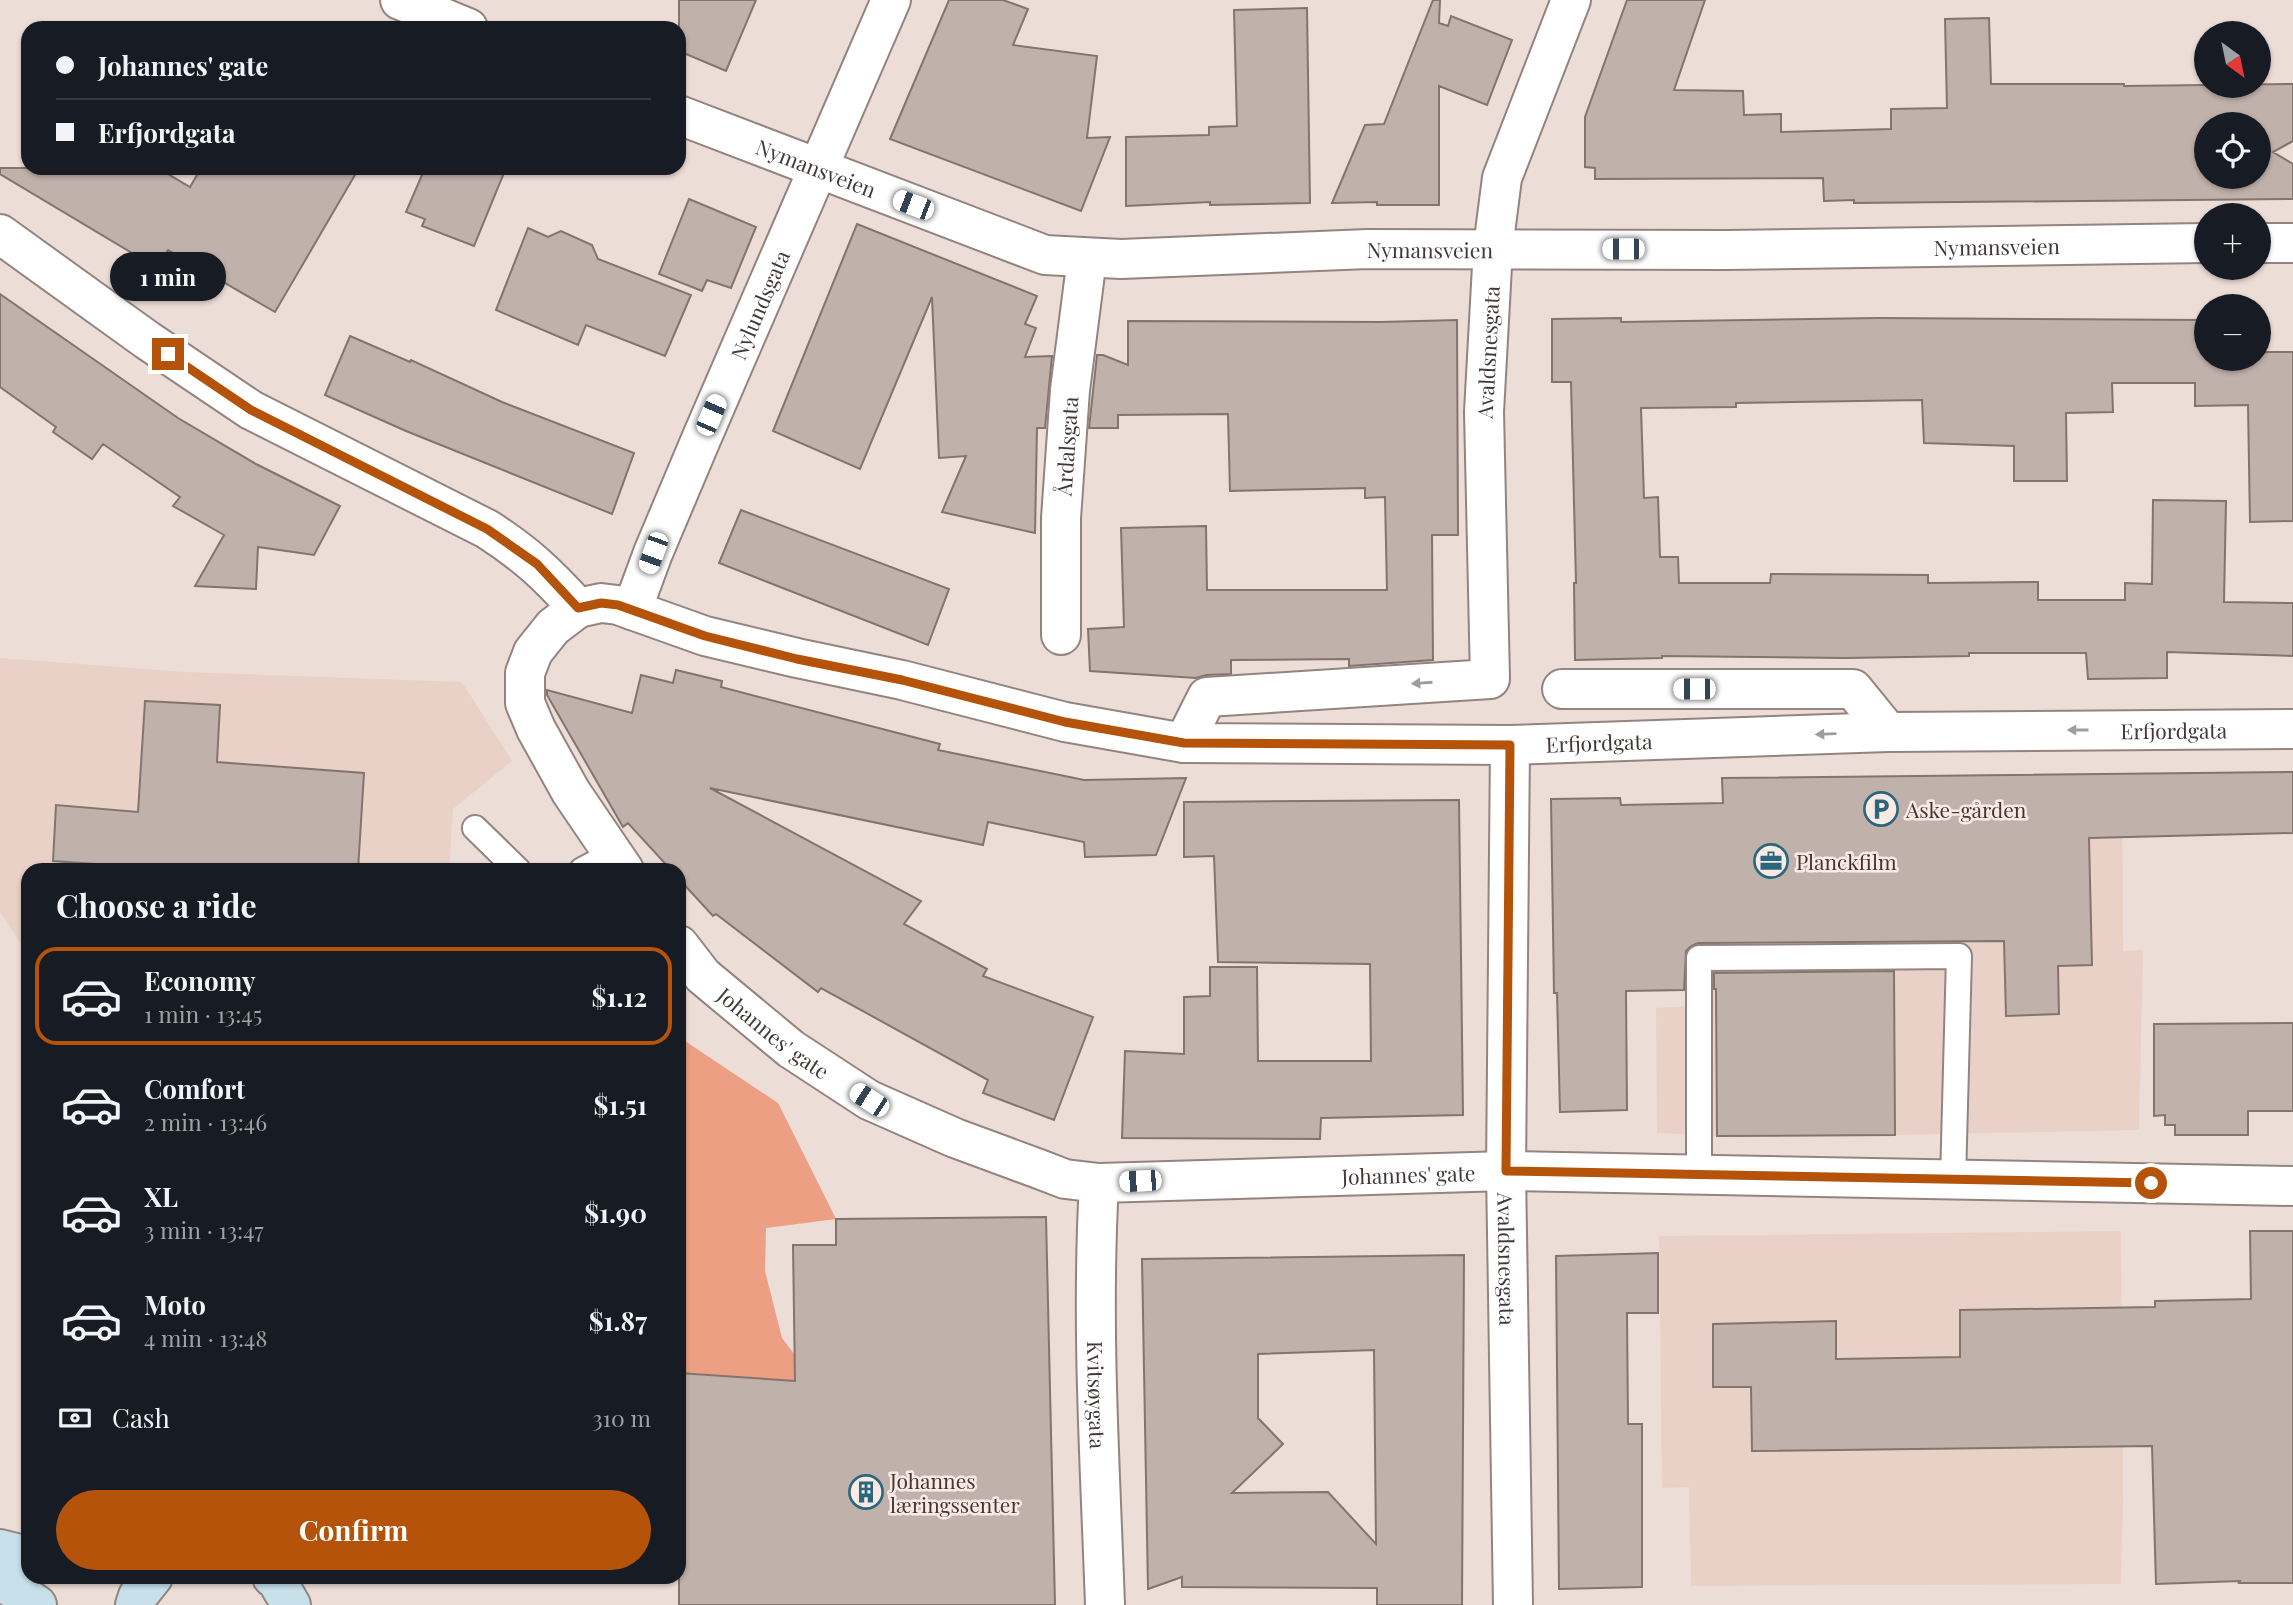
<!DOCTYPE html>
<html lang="en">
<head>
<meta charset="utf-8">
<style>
  :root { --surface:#171b24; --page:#20242c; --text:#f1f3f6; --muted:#9ea1a6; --line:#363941; --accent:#b45309 }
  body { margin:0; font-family:"Playfair Display",serif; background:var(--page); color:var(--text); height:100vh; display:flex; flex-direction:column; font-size:26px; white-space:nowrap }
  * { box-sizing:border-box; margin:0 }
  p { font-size:23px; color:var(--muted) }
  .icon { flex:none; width:38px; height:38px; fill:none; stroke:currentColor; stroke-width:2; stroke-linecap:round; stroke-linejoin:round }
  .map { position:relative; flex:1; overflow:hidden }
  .sheet { position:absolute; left:21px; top:863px; width:665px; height:721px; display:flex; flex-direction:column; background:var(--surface); border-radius:21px; box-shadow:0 2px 5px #0004 }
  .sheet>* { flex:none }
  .hud { position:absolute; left:21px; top:21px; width:665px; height:154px; border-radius:21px; box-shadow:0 2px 5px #0004; display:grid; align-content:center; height:154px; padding:0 35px; background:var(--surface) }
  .needle { width:46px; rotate:147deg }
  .buttons { position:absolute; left:2194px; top:21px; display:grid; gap:14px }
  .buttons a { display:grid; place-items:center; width:77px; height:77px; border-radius:50%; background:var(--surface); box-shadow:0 2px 5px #0004; font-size:35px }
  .end { position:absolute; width:32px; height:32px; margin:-16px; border:9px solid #b45309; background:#fff; box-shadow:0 0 0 4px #fff }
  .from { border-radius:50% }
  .bubble { position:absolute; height:49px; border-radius:24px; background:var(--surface); box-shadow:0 2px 5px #0004; font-size:23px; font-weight:700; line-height:49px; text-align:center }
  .car { position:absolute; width:21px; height:42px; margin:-21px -10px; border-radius:9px; box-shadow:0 0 5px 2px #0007; background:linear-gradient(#fff 24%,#345 0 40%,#fff 0 76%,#345 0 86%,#fff 0) }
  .hud b { display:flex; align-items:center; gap:24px; height:66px; font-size:26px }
  .hud b+b { border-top:2px solid var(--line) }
  .hud i { width:18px; height:18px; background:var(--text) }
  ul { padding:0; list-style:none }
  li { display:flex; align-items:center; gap:21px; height:98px; margin:0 14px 10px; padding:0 21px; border:4px solid transparent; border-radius:21px }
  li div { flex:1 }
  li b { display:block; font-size:26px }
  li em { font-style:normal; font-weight:700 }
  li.on { border-color:var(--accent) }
  li>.icon { width:63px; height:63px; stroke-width:1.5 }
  h2 { padding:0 35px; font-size:32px; line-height:84px }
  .pay { display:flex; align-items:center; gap:18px; height:77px; padding:0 35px; font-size:26px }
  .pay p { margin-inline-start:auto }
  .action { display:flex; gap:14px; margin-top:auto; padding:14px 35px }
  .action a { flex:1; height:80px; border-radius:42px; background:var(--accent); color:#fff; font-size:28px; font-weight:700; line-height:80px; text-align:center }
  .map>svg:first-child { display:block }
  .built { fill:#ead1c8 }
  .green { fill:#ec9f83 }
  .building { fill:#c1b1ab; stroke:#83746e; stroke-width:2; fill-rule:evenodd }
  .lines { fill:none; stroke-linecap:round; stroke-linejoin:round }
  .lane-casing { stroke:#93847f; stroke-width:28 }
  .street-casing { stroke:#93847f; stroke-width:42 }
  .secondary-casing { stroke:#93847f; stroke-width:42 }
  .lane { stroke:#fff; stroke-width:24 }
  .street { stroke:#fff; stroke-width:38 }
  .secondary { stroke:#c7e0ea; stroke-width:38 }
  .oneway { fill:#a09c9b }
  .route { stroke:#b45309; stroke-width:9 }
  .labels { text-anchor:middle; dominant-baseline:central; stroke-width:5; stroke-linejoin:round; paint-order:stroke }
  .street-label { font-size:21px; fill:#403937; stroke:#fbeae4 }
  .poi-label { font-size:21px; fill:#403937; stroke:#fbeae4; text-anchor:start }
</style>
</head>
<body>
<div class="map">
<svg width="2293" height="1605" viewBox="0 0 2293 1605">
  <rect width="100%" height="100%" fill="#edddd7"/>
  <path class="built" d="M0,658L186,672L462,682L512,761L453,809L449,870H28V955L0,912Z
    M2088,773L2122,775L2123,951L2143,950L2139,1130L1895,1135L1717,1136L1657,1133L1656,1008L1689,1006L1687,900H1724L1722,778Z
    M2121,1231L2123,1502L2121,1584L1691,1586L1689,1487L1662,1488L1659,1236Z"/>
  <path class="green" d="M679,1037L778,1103L836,1219L766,1228L765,1271L782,1338L805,1368L804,1391L738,1377L679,1373Z"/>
  <path class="building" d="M679,0H756L726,71L679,51Z
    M949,0H1003L1028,9L1013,45L1097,56L1087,138L1110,137L1081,211L890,139Z
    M1433,0H1440L1439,23L1448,26L1451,16L1512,40L1487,105L1439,86V205H1377V202L1332,203L1365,125L1384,124Z
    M1627,0H1705L1674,90L1743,91L1744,115L1781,114V132L1891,129V109L1947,108L1945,19L1989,18L1991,84H2124V86L2293,84V141L2273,152L2293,164V199L1854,203V200L1824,201L1823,178L1595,179V168L1585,167V117ZM2207,124H2259V177H2207Z
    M1307,8L1310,203L1210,205V202L1126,206V137L1209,135V127L1237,126L1234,10Z
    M0,168H158L190,187L201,168H359L275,312L168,250L157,268L0,174Z
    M425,168H506L474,246L422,226L425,219L406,212Z
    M689,199L756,227L731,288L707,280L702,291L659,274Z
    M857,224L1037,296L1025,324L1036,328L1025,357L1052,356L1045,428H1037L1035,533L942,512L966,456L939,458L932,297L860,469L773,431Z
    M528,228L548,237L561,231L592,245L598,259L691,295L665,356L586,325L578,345L496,310Z
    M0,294L178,418L256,464L340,506L314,555L258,547L256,589L195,586L224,535L173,506L180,497L103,444L92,459L53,432L56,427L0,387Z
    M1621,318V322L1878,318L2207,320V359H2259V352H2293V521L2250,522L2248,405L2195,406V383H2112L2113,412L2066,413L2067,481H2014V446L1924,443L1922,400L1736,403V407L1641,408L1644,498L1658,497L1660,557H1678L1679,583H1770L1771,574L1928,575V583L2038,582V600H2125V583L2152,584L2153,500L2226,501L2224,602L2293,603V656L2167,652V678L2088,679L2086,653H1969V656L1845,658L1662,656V658L1575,660L1574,583H1576L1571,382H1552V319Z
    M1457,320L1458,535H1432L1433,660L1349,666V659L1231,660V674L1206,675L1196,678L1090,671L1088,629L1124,627L1121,528L1206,526L1207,590H1387L1385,497L1365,498V488L1230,491L1228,414L1118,415V428H1089L1097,355H1103L1128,365V321L1381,322Z
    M350,336L410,362L411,360L502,402L634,453L612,514L406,431L325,395Z
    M741,510L949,589L928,645L719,563Z
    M676,670L722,681L721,687L940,744L938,750L1084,780L1186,778L1156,855L1085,857L1084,842L988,822L983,845L710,788L921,901L904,924L987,969L983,976L1093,1017L1054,1120L983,1093L988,1080L821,988L818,992L716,914L713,916L679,879V870H671L628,823L623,827L547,695V690L632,713L641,675L673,683Z
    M145,701L220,705L217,762L364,773L358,870H122V866L53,861L56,805L138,812Z
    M2293,772V833L2089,838L2092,965L2058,966L2059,1014L2006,1016L2004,941L1698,943L1691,946L1686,951L1684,990L1626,991L1627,1110L1560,1112L1557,993H1554L1551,799L1620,798L1621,805L1723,803L1722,778Z
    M1459,800L1463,1115L1321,1118L1320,1139L1122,1138L1125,1051L1184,1054V997L1210,996V967H1257L1258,1061H1371L1370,964L1218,962L1214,856L1184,857V802Z
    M1894,971L1895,1135L1717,1136L1716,989H1714V973Z
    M2293,1023V1111H2248V1135H2175V1125H2165V1115L2154,1116V1024Z
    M1046,1217L1055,1605H679V1373L795,1381L793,1245H836V1219Z
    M2250,1231H2293V1583H2239L2240,1581L2156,1584L2152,1446L1752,1451L1751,1387H1713V1324L1836,1321V1359L1960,1357V1310L2155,1307V1301L2251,1299Z
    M1658,1253V1313H1627L1628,1424H1642V1587L1559,1589L1556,1256Z
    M1464,1255L1462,1605H1377V1588L1182,1587V1577L1148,1589L1142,1259ZM1374,1350L1376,1544L1328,1492L1232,1493L1283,1444L1258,1418V1354Z"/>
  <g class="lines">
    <g class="lane-casing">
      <path id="lane" d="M475,828L518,870
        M582,870L612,854
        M1699,1176V958L1959,956L1953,1180"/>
    </g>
    <g class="street-casing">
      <g id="street">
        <path d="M400,0L468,28"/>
        <path id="s1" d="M679,115L1045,255L1121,259L1368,249L1727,250L2207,243"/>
        <path id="s2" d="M0,234L147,340L251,410L487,529C526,554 547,574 578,608L601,603L618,605L705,636L797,658L902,680L1065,722L1184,743L1510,745L1888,732L2293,729"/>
        <path d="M2259,243H2293"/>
        <path d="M578,608L553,627L533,652L525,673V703L536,729L571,792L624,870"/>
        <path id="s3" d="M632,610L653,553L702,437L891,0"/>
        <path id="s4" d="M1061,635V518L1070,390L1087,258"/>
        <path d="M1562,689H1853L1888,732"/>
        <path id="s5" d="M1184,743L1207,697L1490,679L1484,412L1493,248L1502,178L1571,0"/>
        <path id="s6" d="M1510,745L1506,1171L1513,1605"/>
        <path id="s7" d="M679,945L703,976L791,1049L869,1100L955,1138L1039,1169L1065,1179L1099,1183L1506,1171L2293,1186"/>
        <path id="s8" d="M1099,1183C1091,1324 1100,1464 1105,1605"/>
      </g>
    </g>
    <g class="secondary-casing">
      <path id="secondary" d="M0,1549L28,1556
        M272,1577L277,1581L291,1605
        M0,1580L37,1605
        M135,1605L138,1596L153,1577"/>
    </g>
    <use href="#lane" class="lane"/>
    <use href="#street" class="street"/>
    <use href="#secondary" class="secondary"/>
  </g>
  <defs><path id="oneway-solid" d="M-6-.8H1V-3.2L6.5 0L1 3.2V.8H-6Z" transform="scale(1.75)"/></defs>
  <g class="oneway">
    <use href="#oneway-solid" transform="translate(1422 683) rotate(176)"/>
    <use href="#oneway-solid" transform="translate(2078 730) rotate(180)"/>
    <use href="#oneway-solid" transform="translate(1826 734) rotate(178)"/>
  </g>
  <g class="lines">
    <path class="route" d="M168,354L251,410L487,529L537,564L578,608L601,603L618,605L705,636L797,659L902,680L1065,722L1184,743L1510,745L1506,1171L2151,1183"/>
  </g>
  <defs>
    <g id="parking-ring" transform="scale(1.75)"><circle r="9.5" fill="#fbeae4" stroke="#2a667e" stroke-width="1.5"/><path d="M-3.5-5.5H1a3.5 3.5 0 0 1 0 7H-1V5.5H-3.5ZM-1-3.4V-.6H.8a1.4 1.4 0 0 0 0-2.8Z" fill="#2a667e"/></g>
    <g id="office-ring" transform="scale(1.75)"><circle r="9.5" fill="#fbeae4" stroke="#2a667e" stroke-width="1.5"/><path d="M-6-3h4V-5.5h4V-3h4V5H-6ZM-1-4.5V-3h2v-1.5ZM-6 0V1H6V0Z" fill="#2a667e"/></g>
    <g id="building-ring" transform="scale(1.75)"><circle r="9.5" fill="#fbeae4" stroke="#2a667e" stroke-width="1.5"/><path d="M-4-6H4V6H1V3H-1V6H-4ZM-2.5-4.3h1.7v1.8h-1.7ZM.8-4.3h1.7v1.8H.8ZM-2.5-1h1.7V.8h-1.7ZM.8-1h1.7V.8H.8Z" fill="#2a667e"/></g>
  </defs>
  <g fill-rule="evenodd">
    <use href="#parking-ring" x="1881" y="809"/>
    <use href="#office-ring" x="1771" y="861"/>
    <use href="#building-ring" x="866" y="1492"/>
  </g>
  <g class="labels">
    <g class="street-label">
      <text stroke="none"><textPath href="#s1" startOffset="147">Nymansveien</textPath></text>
      <text stroke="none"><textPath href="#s1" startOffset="1344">Nymansveien</textPath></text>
      <text stroke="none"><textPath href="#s1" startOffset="777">Nymansveien</textPath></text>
      <text stroke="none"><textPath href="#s3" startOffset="331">Nylundsgata</textPath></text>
      <text stroke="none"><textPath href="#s5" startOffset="662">Avaldsnesgata</textPath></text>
      <text stroke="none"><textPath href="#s4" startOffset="189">Årdalsgata</textPath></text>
      <text stroke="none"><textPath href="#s2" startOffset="2306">Erfjordgata</textPath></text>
      <text stroke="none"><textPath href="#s2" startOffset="1731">Erfjordgata</textPath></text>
      <text stroke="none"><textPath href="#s7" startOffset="130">Johannes' gate</textPath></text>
      <text stroke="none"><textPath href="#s7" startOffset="802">Johannes' gate</textPath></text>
      <text stroke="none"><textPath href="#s6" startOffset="514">Avaldsnesgata</textPath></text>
      <text stroke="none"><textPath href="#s8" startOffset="212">Kvitsøygata</textPath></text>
    </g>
    <g class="poi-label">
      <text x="1906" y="809">Aske-gården</text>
      <text x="1796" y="861">Planckfilm</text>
      <text x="890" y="1480">Johannes<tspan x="890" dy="24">læringssenter</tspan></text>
    </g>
  </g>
</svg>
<div class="buttons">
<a><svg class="needle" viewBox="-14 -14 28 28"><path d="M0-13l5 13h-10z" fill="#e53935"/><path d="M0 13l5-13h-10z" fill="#9ea1a6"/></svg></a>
<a><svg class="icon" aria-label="locate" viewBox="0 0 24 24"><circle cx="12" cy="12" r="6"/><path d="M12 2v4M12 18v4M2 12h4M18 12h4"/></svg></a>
<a>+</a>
<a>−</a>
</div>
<i class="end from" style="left:2151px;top:1183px"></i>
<i class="end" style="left:168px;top:354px"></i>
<div class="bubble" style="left:110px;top:252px;width:116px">1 min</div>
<i class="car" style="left:913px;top:205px;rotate:291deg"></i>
<i class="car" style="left:1623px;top:249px;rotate:270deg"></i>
<i class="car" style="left:711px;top:415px;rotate:23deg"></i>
<i class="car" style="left:653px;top:553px;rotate:200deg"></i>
<i class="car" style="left:1694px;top:689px;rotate:270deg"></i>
<i class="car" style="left:869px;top:1100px;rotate:303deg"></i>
<i class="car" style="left:1140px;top:1181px;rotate:267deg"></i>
<div class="hud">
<b><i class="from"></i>Johannes' gate</b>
<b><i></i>Erfjordgata</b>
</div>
<section class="sheet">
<h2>Choose a ride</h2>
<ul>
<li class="on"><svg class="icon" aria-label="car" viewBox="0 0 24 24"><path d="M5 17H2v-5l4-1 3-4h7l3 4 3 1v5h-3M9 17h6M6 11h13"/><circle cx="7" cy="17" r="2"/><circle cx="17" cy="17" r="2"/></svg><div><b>Economy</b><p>1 min · 13:45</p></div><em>$1.12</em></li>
<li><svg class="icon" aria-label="car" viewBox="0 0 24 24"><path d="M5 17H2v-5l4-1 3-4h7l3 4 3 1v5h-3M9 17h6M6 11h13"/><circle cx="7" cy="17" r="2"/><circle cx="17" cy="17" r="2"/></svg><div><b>Comfort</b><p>2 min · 13:46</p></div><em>$1.51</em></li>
<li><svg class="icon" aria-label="car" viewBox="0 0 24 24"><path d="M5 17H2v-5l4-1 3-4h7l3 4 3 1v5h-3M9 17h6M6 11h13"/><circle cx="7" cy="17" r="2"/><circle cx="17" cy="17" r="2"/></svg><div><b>XL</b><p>3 min · 13:47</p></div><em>$1.90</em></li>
<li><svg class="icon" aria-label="car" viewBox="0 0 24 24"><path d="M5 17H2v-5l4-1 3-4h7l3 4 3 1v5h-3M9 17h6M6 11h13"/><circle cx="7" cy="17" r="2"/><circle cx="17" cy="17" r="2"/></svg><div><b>Moto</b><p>4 min · 13:48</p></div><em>$1.87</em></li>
</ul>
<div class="pay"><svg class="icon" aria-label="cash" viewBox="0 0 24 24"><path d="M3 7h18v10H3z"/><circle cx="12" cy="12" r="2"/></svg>Cash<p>310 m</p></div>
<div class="action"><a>Confirm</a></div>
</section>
</div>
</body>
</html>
